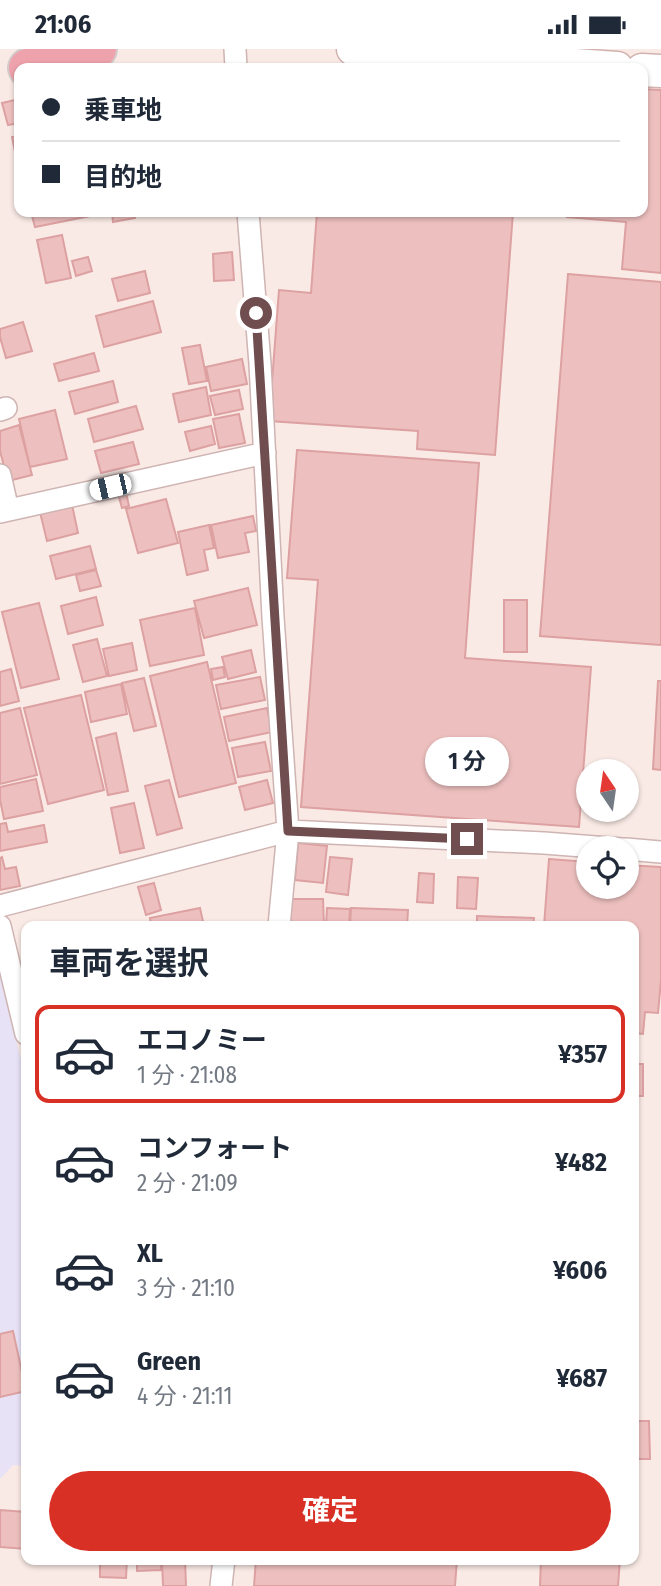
<!DOCTYPE html>
<html lang="ja">
<head>
<meta charset="utf-8">
<style>
  :root { --surface:#fff; --page:#f6f6f7; --text:#1f2937; --muted:#747a83; --line:#e0e1e3; --accent:#d93025 }
  body { margin:0; font-family:"Fira Sans Condensed","Noto Sans JP",sans-serif; background:var(--page); color:var(--text); height:100vh; display:flex; flex-direction:column; font-size:26px; white-space:nowrap }
  * { box-sizing:border-box; margin:0 }
  p { font-size:23px; color:var(--muted) }
  .icon { flex:none; width:38px; height:38px; fill:none; stroke:currentColor; stroke-width:2; stroke-linecap:round; stroke-linejoin:round }
  .map { position:relative; flex:1; overflow:hidden }
  .side { position:absolute; left:21px; top:872px; width:618px; height:644px; display:flex; flex-direction:column; background:var(--surface); border-radius:14px; box-shadow:0 2px 5px #0004 }
  .side>* { flex:none }
  .top-card { position:absolute; left:14px; top:14px; width:634px; height:154px; border-radius:14px; box-shadow:0 2px 5px #0004; display:grid; align-content:center; height:154px; padding:0 28px; background:var(--surface) }
  .needle { width:46px; rotate:347deg }
  .tools { position:absolute; left:576px; top:710px; display:grid; gap:14px }
  .tools a { display:grid; place-items:center; width:63px; height:63px; border-radius:50%; background:var(--surface); box-shadow:0 2px 5px #0004; font-size:35px }
  .end { position:absolute; width:32px; height:32px; margin:-16px; border:9px solid #704d4e; background:#fff; box-shadow:0 0 0 4px #fff }
  .from { border-radius:50% }
  .bubble { position:absolute; height:49px; border-radius:24px; background:var(--surface); box-shadow:0 2px 5px #0004; font-size:23px; font-weight:700; line-height:49px; text-align:center }
  .car { position:absolute; width:21px; height:42px; margin:-21px -10px; border-radius:9px; box-shadow:0 0 5px 2px #0007; background:linear-gradient(#fff 24%,#345 0 40%,#fff 0 76%,#345 0 86%,#fff 0) }
  .top-card b { display:flex; align-items:center; gap:24px; height:66px; font-size:26px }
  .top-card b+b { border-top:2px solid var(--line) }
  .top-card i { width:18px; height:18px; background:var(--text) }
  ul { padding:0; list-style:none }
  li { display:flex; align-items:center; gap:21px; height:98px; margin:0 14px 10px; padding:0 14px; border:4px solid transparent; border-radius:14px }
  li div { flex:1 }
  li b { display:block; font-size:26px }
  li em { font-style:normal; font-weight:700 }
  li.current { border-color:var(--accent) }
  li>.icon { width:63px; height:63px; stroke-width:1.5 }
  h2 { padding:0 28px; font-size:32px; line-height:84px }
  .action { display:flex; gap:14px; margin-top:auto; padding:14px 28px }
  .action a { flex:1; height:80px; border-radius:42px; background:var(--accent); color:#fff; font-size:28px; font-weight:700; line-height:80px; text-align:center }
  .status { display:flex; justify-content:space-between; align-items:center; height:49px; padding:0 35px; background:var(--surface); direction:ltr }
  .status svg { height:19px; fill:currentColor }
  .map>svg:first-child { display:block }
  .education { fill:#e7e2f6 }
  .building { fill:#edc0bf; stroke:#dda1a2; stroke-width:2 }
  .lines { fill:none; stroke-linecap:round; stroke-linejoin:round }
  .street-casing { stroke:#ceb4b2; stroke-width:24 }
  .secondary-casing { stroke:#d1b2af; stroke-width:35 }
  .highway-casing { stroke:#d4caca; stroke-width:42 }
  .street { stroke:#fff; stroke-width:21 }
  .secondary { stroke:#fff; stroke-width:32 }
  .highway { stroke:#eea2ab; stroke-width:38 }
  .route { stroke:#704d4e; stroke-width:9 }
</style>
</head>
<body>
<div class="status"><b>21:06</b><svg viewBox="0 0 49 12"><path d="M0 12V9h3v3zM5 12V6h3v6zM10 12V3h3v9zM15 12V0h3v12zM26 1h20v11H26zM47 4h2v5h-2z"/></svg></div>
<div class="map">
<svg width="661" height="1537" viewBox="0 0 661 1537">
  <rect width="100%" height="100%" fill="#faeae5"/>
  <path class="education" d="M0,925L26,1032V1417L13,1416L0,1430Z"/>
  <path class="building" d="M642,40L661,41V224L622,220L626,173L567,168V163H642Z
    M19,50V74L8,76L2,54Z
    M19,87V122L12,88Z
    M31,163H110L35,178Z
    M112,163H134L135,169L113,173Z
    M317,163H513L495,406L417,400L418,382L269,372L279,241L311,244Z
    M62,186L71,229L46,234L37,191Z
    M232,203L234,231L214,232L213,205Z
    M88,208L92,222L76,227L72,212Z
    M145,222L150,244L118,252L112,230Z
    M568,225L661,233V596L540,587Z
    M153,252L161,283L104,298L96,267Z
    M23,273L32,302L6,309L0,288V280Z
    M200,296L207,332L189,335L182,299Z
    M94,304L99,322L59,332L54,315Z
    M242,310L247,335L211,342L206,318Z
    M113,332L118,353L75,365L69,343Z
    M206,338L211,366L179,373L173,345Z
    M239,341L243,360L215,366L210,347Z
    M136,357L143,380L94,393L88,370Z
    M55,361L67,410L30,418L19,370Z
    M239,365L245,394L219,399L213,370Z
    M19,376L32,426L8,432L0,402V382Z
    M211,377L215,395L190,402L185,383Z
    M133,393L139,415L101,424L95,402Z
    M297,401L479,414L465,609L591,618L579,778L301,758L318,531L287,529Z
    M125,439L129,457L122,459L117,441Z
    M166,450L178,494L138,504L126,460Z
    M71,451L78,484L47,492L39,459Z
    M253,467L256,482L245,484L249,503L218,509L211,476Z
    M209,476L214,499L204,501L208,521L187,526L178,483Z
    M90,497L96,520L56,530L50,507Z
    M96,521L101,537L80,542L76,526Z
    M248,539L257,576L204,589L194,552Z
    M96,548L103,576L68,585L61,557Z
    M504,551H527V603H504Z
    M39,554L59,630L21,639L2,563Z
    M195,559L204,606L150,617L140,571Z
    M97,590L107,627L83,633L73,596Z
    M132,594L137,621L109,627L103,600Z
    M251,601L256,623L228,630L222,608Z
    M207,613L236,734L179,748L150,627Z
    M223,618L225,628L213,631L211,620Z
    M11,620L19,652L0,657V623Z
    M260,628L265,651L221,660L216,636Z
    M144,629L156,677L134,682L122,634Z
    M658,632H661V721L653,720Z
    M121,635L127,665L91,673L85,643Z
    M81,646L104,741L48,755L24,659Z
    M20,659L37,726L0,735V664Z
    M267,659L272,683L229,692L224,668Z
    M116,684L128,742L108,746L96,689Z
    M265,693L271,722L238,728L232,699Z
    M36,730L43,762L4,770L0,751V738Z
    M169,731L182,779L157,786L145,737Z
    M267,731L273,754L245,761L239,738Z
    M134,754L144,799L120,804L111,759Z
    M6,774L8,783L44,776L47,793L0,802V775Z
    M298,794L327,797L323,834L295,831Z
    M2,808L5,820L16,818L20,837L0,841V809Z
    M330,808L352,810L348,846L326,843Z
    M549,810L588,813V838H626V816L661,818V931L658,964L645,963L643,985L634,984V877H544Z
    M419,824L434,825L433,854L417,853Z
    M458,828L478,829L476,860L457,859Z
    M154,834L161,861L146,866L138,838Z
    M286,850H323L324,876L286,877Z
    M200,859L204,877H151L150,869Z
    M327,859L350,860L349,877H326Z
    M351,859L408,861L407,877H350Z
    M477,867L534,869L533,877H477Z
    M634,1015H643V1047H634Z
    M13,1282L26,1342L0,1348V1285Z
    M634,1372H649L650,1410H634Z
    M0,1461L26,1463V1500L0,1498Z
    M100,1510H127L126,1529L100,1528Z
    M137,1510H161V1521L137,1522Z
    M162,1510H185L186,1537H163Z
    M256,1510H457L455,1537H254Z
    M541,1510H620L618,1537H540Z"/>
  <g class="lines">
    <g class="street-casing">
      <path id="street" d="M235,0L236,19
        M248,163L260,315L273,568L288,782L279,877
        M0,361L6,359
        M0,426L8,461
        M0,463L265,404
        M626,800L661,803
        M0,857L288,782L544,794L622,800
        M0,877L26,985
        M221,1537L224,1510"/>
    </g>
    <g class="secondary-casing">
      <path id="secondary" d="M353,0L617,19
        M642,21L661,22"/>
    </g>
    <g class="highway-casing">
      <path id="highway" d="M28,19L97,0"/>
    </g>
    <use href="#street" class="street"/>
    <use href="#secondary" class="secondary"/>
    <use href="#highway" class="highway"/>
  </g>
  <g class="lines">
    <path class="route" d="M256,264L288,782L467,790"/>
  </g>
</svg>
<div class="tools">
<a><svg class="needle" viewBox="-14 -14 28 28"><path d="M0-13l5 13h-10z" fill="#e53935"/><path d="M0 13l5-13h-10z" fill="#747a83"/></svg></a>
<a><svg class="icon" aria-label="locate" viewBox="0 0 24 24"><circle cx="12" cy="12" r="6"/><path d="M12 2v4M12 18v4M2 12h4M18 12h4"/></svg></a>
</div>
<i class="end from" style="left:256px;top:264px"></i>
<i class="end" style="left:467px;top:790px"></i>
<div class="bubble" style="left:425px;top:688px;width:84px">1 分</div>
<i class="car" style="left:110px;top:438px;rotate:257deg"></i>
<div class="top-card">
<b><i class="from"></i>乗車地</b>
<b><i></i>目的地</b>
</div>
<section class="side">
<h2>車両を選択</h2>
<ul>
<li class="current"><svg class="icon" aria-label="car" viewBox="0 0 24 24"><path d="M5 17H2v-5l4-1 3-4h7l3 4 3 1v5h-3M9 17h6M6 11h13"/><circle cx="7" cy="17" r="2"/><circle cx="17" cy="17" r="2"/></svg><div><b>エコノミー</b><p>1 分 · 21:08</p></div><em>¥357</em></li>
<li><svg class="icon" aria-label="car" viewBox="0 0 24 24"><path d="M5 17H2v-5l4-1 3-4h7l3 4 3 1v5h-3M9 17h6M6 11h13"/><circle cx="7" cy="17" r="2"/><circle cx="17" cy="17" r="2"/></svg><div><b>コンフォート</b><p>2 分 · 21:09</p></div><em>¥482</em></li>
<li><svg class="icon" aria-label="car" viewBox="0 0 24 24"><path d="M5 17H2v-5l4-1 3-4h7l3 4 3 1v5h-3M9 17h6M6 11h13"/><circle cx="7" cy="17" r="2"/><circle cx="17" cy="17" r="2"/></svg><div><b>XL</b><p>3 分 · 21:10</p></div><em>¥606</em></li>
<li><svg class="icon" aria-label="car" viewBox="0 0 24 24"><path d="M5 17H2v-5l4-1 3-4h7l3 4 3 1v5h-3M9 17h6M6 11h13"/><circle cx="7" cy="17" r="2"/><circle cx="17" cy="17" r="2"/></svg><div><b>Green</b><p>4 分 · 21:11</p></div><em>¥687</em></li>
</ul>
<div class="action"><a>確定</a></div>
</section>
</div>
</body>
</html>
